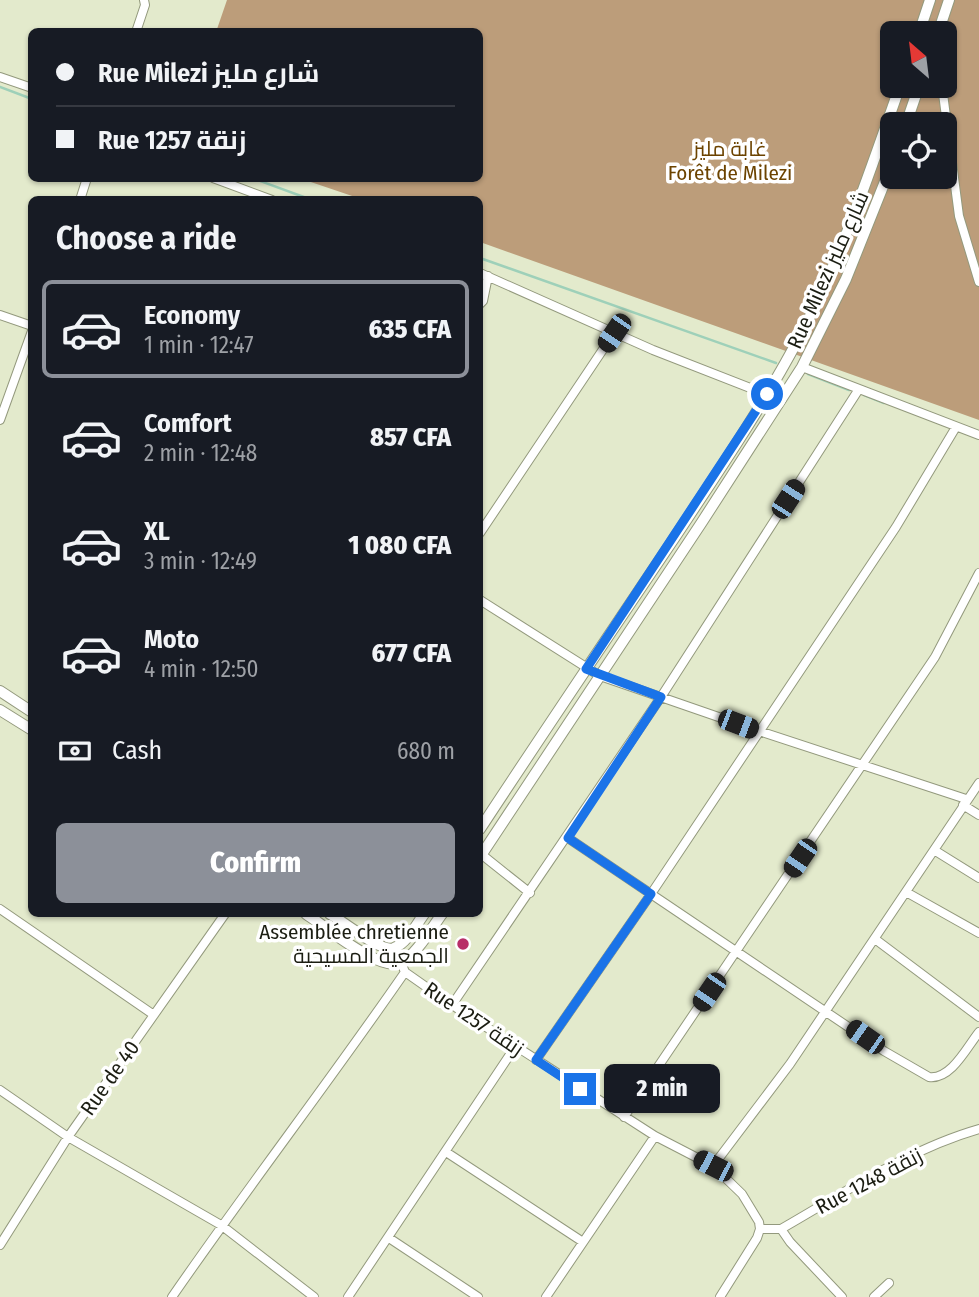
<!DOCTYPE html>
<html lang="en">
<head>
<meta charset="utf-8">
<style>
  :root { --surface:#171b24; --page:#20242c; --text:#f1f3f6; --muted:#9ea1a6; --line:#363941; --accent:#8c9099 }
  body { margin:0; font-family:"Fira Sans Condensed",Cairo,sans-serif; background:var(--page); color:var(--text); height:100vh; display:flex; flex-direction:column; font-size:26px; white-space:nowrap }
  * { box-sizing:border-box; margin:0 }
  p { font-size:23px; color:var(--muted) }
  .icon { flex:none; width:38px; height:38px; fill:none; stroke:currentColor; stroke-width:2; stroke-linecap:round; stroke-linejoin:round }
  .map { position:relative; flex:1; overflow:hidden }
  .sheet { position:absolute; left:28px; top:196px; width:455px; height:721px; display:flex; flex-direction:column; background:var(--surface); border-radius:10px; box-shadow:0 2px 5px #0004 }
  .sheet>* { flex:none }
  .guide { position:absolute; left:28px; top:28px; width:455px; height:154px; border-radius:10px; box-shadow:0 2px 5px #0004; display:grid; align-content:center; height:154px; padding:0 28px; background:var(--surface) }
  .needle { width:46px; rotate:332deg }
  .buttons { position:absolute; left:880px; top:21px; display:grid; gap:14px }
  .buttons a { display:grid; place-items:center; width:77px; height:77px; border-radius:10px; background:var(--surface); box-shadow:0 2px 5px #0004; font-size:35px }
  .end { position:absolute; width:32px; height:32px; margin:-16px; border:9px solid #1a73e8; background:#fff; box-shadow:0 0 0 4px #fff }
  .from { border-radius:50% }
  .bubble { position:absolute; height:49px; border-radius:10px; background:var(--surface); box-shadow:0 2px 5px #0004; font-size:23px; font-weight:800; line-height:49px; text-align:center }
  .car { position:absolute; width:21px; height:42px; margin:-21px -10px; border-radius:9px; box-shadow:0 0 5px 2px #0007; background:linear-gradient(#222 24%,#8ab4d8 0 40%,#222 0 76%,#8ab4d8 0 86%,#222 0) }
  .guide b { display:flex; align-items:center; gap:24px; height:66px; font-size:26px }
  .guide b+b { border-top:2px solid var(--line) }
  .guide i { width:18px; height:18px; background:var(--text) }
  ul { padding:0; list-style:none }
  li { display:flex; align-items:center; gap:21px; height:98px; margin:0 14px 10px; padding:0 14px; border:4px solid transparent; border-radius:10px }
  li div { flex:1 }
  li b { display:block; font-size:26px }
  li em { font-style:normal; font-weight:800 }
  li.on { border-color:var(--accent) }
  li>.icon { width:63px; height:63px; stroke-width:1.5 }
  h2 { padding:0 28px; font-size:32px; line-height:84px }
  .pay { display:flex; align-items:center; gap:18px; height:77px; padding:0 28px; font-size:26px }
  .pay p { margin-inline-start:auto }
  .button { display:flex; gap:14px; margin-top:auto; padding:14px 28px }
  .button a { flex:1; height:80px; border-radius:10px; background:var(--accent); color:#fff; font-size:28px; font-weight:800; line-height:80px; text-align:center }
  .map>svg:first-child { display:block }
  .forest { fill:#bc9d7a; fill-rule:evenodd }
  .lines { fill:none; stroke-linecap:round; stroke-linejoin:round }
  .stream { stroke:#9ed0b9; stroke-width:2.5 }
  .minor-casing { stroke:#93997d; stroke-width:10 }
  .tertiary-casing { stroke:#93997d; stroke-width:12 }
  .minor { stroke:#fff; stroke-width:8 }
  .tertiary { stroke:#fff; stroke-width:10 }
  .route { stroke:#1a73e8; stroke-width:9 }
  .poi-dot { fill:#b82e68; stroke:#fff; stroke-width:2.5 }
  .labels { text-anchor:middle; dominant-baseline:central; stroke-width:7; stroke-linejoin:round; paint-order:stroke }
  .park-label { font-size:21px; fill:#6c4300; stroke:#fff }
  .street-label { font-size:21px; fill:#1b1d12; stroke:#fff }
  .poi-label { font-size:21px; fill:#1b1d12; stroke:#fff; text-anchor:end }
</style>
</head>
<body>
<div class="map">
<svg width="979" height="1297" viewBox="0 0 979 1297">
  <rect width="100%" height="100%" fill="#e3eacc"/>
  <path class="forest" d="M227,0H979V420L480,242V200L361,199L302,179L480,178V32H216ZM892,33H945V86H892ZM892,124H945V177H892Z"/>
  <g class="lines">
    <path class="stream" d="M0,87L32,99
      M252,178L312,200
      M480,258L776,363
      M808,374L849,390
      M864,395L884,403"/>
    <g class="minor-casing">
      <path id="minor" d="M136,32L145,5L144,0
        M0,77L32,88
        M942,86L959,216L979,282
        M213,178L272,200
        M80,200L87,178
        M480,273L653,350L781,400
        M480,304L483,301L488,276
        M0,315L32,326
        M802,367L979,435
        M0,420L32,331
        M480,533L614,333
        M480,600L600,676L759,731L966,799
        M963,805L979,815
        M568,838L884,1051L929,1077C951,1080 967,1047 979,1032
        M934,850L979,878
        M481,854L530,893
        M906,892L979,933
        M0,909L154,1015
        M875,939L979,1017
        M395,948L405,972L452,1005L655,1136L713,1166L742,1194L759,1222L760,1229
        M452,1005L661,697L859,389
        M536,1060L651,894L896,527L956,427
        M0,1090L68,1137L221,1225L314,1297
        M624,1117L935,657L979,573
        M446,1152L583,1242
        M713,1166L790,1064L979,783
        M760,1229H781C844,1193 909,1149 979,1129
        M781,1229L790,1242L842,1297
        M389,1238L478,1297
        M0,1245L68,1137L225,914
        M172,1297C248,1187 329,1082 405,972
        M348,1297L515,1047
        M546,1297L655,1136
        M720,1297L757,1238L760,1229
        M874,1297L889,1283"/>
    </g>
    <g class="tertiary-casing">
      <path id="tertiary" d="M919,33L930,0
        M938,33L949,0
        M906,124L919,86
        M0,691L32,712
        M0,710L32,730
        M480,829C543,733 607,638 671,543C716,475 762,408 800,336C842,256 870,171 900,86
        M480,857L702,522L802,367L846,279L892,164
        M306,914C325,926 378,971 400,963C415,957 433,926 442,914
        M330,914C342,921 382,953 394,948C407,943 416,925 424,914"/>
    </g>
    <use href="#minor" class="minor"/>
    <use href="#tertiary" class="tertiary"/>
  </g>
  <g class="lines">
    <path class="route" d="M580,1089L536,1060L651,894L568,838L661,697L586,669L767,394"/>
  </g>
  <circle class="poi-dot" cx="463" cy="944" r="7"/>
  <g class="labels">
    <g class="park-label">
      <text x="730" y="149">غابة مليز<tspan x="730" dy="24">Forêt de Milezi</tspan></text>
    </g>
    <g class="street-label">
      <text transform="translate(828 270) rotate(-66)">Rue Milezi شارع مليز</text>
      <text transform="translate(474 1019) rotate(34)">Rue 1257 زنقة</text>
      <text transform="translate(110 1078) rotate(-55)">Rue de 40</text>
      <text transform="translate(869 1181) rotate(-28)">Rue 1248 زنقة</text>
    </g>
    <g class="poi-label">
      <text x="449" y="932">Assemblée chretienne<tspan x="449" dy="24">الجمعية المسيحية</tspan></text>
    </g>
  </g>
</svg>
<div class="buttons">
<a><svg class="needle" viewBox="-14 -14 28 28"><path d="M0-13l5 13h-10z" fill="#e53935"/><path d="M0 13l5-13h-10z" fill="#9ea1a6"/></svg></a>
<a><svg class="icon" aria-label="locate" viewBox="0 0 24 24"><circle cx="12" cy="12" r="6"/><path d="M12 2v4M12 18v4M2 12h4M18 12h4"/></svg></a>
</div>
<i class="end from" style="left:767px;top:394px"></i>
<i class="end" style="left:580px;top:1089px"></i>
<div class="bubble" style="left:604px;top:1064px;width:116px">2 min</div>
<i class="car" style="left:614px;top:333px;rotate:214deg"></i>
<i class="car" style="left:788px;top:499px;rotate:33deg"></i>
<i class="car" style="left:738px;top:724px;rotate:111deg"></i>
<i class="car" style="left:800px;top:858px;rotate:214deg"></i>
<i class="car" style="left:709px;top:992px;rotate:214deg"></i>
<i class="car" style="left:865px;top:1037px;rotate:305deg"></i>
<i class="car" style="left:713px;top:1166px;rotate:297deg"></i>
<div class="guide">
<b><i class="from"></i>Rue Milezi شارع مليز</b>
<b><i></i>Rue 1257 زنقة</b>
</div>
<section class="sheet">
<h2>Choose a ride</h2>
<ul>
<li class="on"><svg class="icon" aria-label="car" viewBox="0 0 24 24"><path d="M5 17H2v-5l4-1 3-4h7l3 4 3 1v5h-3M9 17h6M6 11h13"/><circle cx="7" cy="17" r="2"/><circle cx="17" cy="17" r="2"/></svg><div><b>Economy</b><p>1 min · 12:47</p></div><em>635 CFA</em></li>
<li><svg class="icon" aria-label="car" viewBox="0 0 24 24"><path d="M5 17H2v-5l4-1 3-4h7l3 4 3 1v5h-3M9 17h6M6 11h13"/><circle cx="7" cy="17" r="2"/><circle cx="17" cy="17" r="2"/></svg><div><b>Comfort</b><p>2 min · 12:48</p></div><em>857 CFA</em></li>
<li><svg class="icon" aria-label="car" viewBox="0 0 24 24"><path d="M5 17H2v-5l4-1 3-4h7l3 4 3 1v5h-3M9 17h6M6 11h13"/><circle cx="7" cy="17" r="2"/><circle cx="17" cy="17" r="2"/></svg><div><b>XL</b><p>3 min · 12:49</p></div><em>1 080 CFA</em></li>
<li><svg class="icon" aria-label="car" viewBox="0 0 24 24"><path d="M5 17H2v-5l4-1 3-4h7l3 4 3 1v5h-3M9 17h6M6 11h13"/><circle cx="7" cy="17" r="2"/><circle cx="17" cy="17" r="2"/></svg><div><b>Moto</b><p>4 min · 12:50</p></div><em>677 CFA</em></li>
</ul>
<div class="pay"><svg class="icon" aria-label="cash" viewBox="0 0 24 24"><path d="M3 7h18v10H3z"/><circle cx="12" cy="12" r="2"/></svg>Cash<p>680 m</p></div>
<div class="button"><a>Confirm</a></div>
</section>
</div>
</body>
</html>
